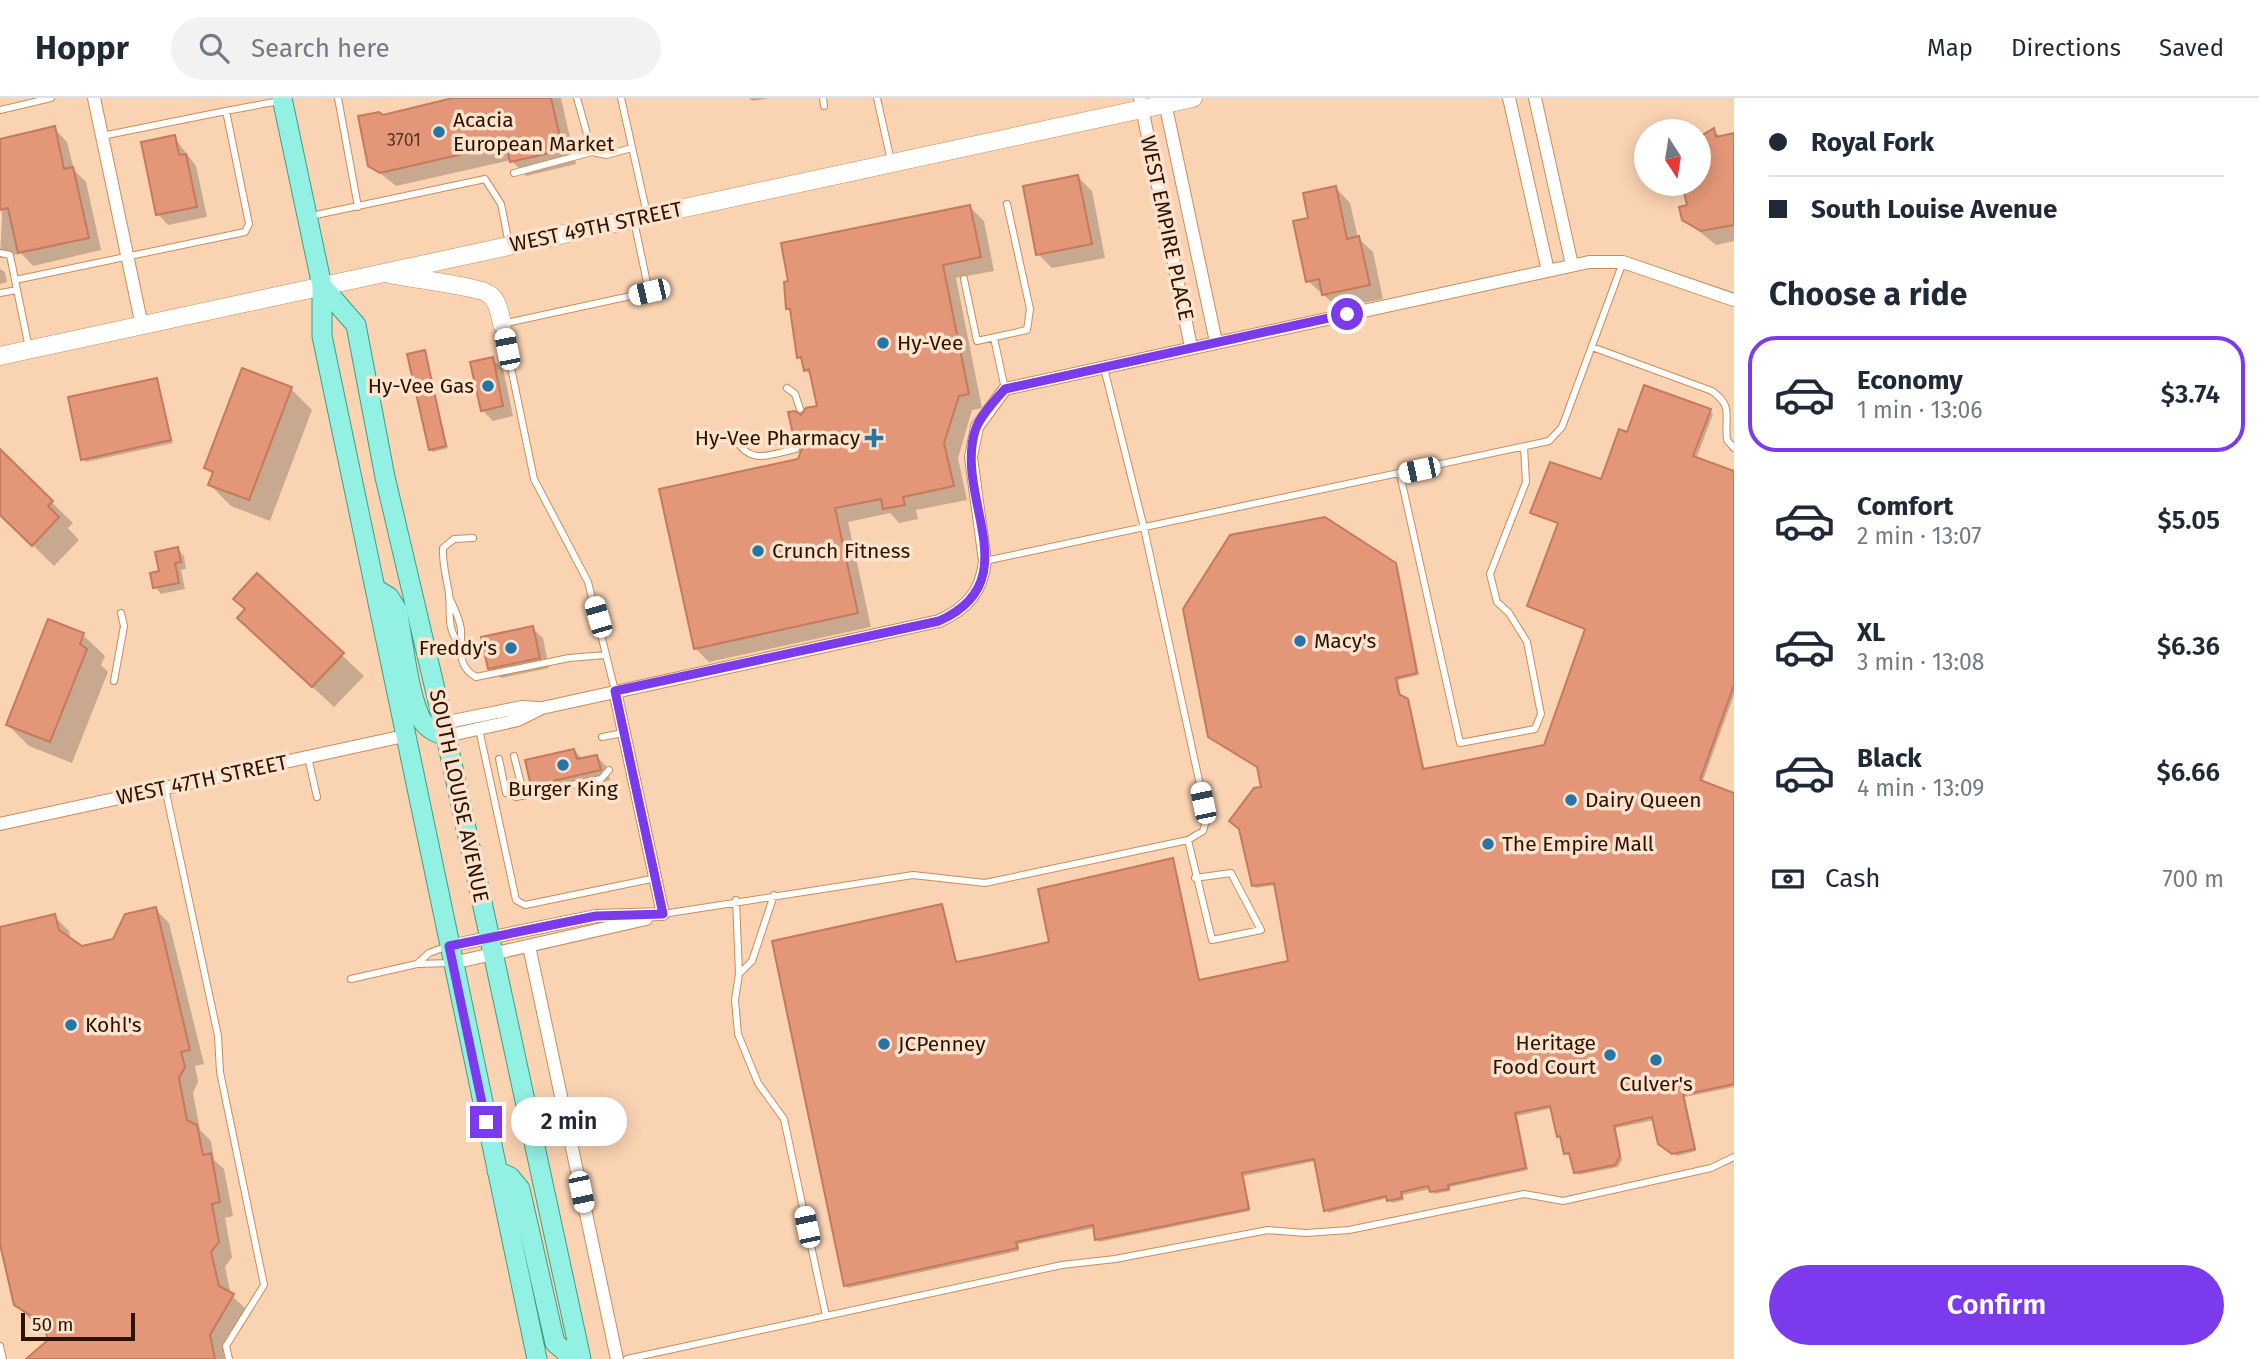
<!DOCTYPE html>
<html lang="en">
<head>
<meta charset="utf-8">
<style>
  :root { --surface:#fff; --page:#f2f2f3; --text:#1f2937; --muted:#747a83; --line:#e0e1e3; --accent:#7c3aed }
  body { margin:0; font-family:"Fira Sans",sans-serif; background:var(--page); color:var(--text); height:100vh; display:flex; flex-direction:column; font-size:26px; white-space:nowrap }
  * { box-sizing:border-box; margin:0 }
  p { font-size:23px; color:var(--muted) }
  .icon { flex:none; width:38px; height:38px; fill:none; stroke:currentColor; stroke-width:2; stroke-linecap:round; stroke-linejoin:round }
  .map { position:relative; flex:1; overflow:hidden }
  .details { display:flex; flex-direction:column; background:var(--surface); width:525px }
  .details>* { flex:none }
  .top-card { display:grid; align-content:center; height:154px; padding:0 35px; background:var(--surface) }
  .needle { width:46px; rotate:168deg }
  .fabs { position:absolute; left:1634px; top:21px; display:grid; gap:14px }
  .fabs a { display:grid; place-items:center; width:77px; height:77px; border-radius:50%; background:var(--surface); box-shadow:0 4px 18px #0003; font-size:35px }
  .scale { position:absolute; left:21px; bottom:18px; width:114px; box-sizing:border-box; padding-left:7px; border:4px solid #2b1300; border-top:0; font-size:19px; line-height:24px; white-space:nowrap; color:#2b1300; -webkit-text-stroke:5px #fde3cd; paint-order:stroke }
  .end { position:absolute; width:32px; height:32px; margin:-16px; border:9px solid #7c3aed; background:#fff; box-shadow:0 0 0 4px #fff }
  .from { border-radius:50% }
  .bubble { position:absolute; height:49px; border-radius:24px; background:var(--surface); box-shadow:0 4px 18px #0003; font-size:23px; font-weight:600; line-height:49px; text-align:center }
  .car { position:absolute; width:21px; height:42px; margin:-21px -10px; border-radius:9px; box-shadow:0 0 5px 2px #0007; background:linear-gradient(#fff 24%,#345 0 40%,#fff 0 76%,#345 0 86%,#fff 0) }
  .top-card b { display:flex; align-items:center; gap:24px; height:66px; font-size:26px }
  .top-card b+b { border-top:2px solid var(--line) }
  .top-card i { width:18px; height:18px; background:var(--text) }
  ul { padding:0; list-style:none }
  li { display:flex; align-items:center; gap:21px; height:116px; margin:0 14px 10px; padding:0 21px; border:4px solid transparent; border-radius:28px }
  li div { flex:1 }
  li b { display:block; font-size:26px }
  li em { font-style:normal; font-weight:600 }
  li.active { border-color:var(--accent) }
  li>.icon { width:63px; height:63px; stroke-width:1.5 }
  h2 { padding:0 35px; font-size:32px; line-height:84px }
  .pay { display:flex; align-items:center; gap:18px; height:77px; padding:0 35px; font-size:26px }
  .pay p { margin-inline-start:auto }
  .action { display:flex; gap:14px; margin-top:auto; padding:14px 35px }
  .action a { flex:1; height:80px; border-radius:42px; background:var(--accent); color:#fff; font-size:28px; font-weight:600; line-height:80px; text-align:center }
  header { display:flex; align-items:center; gap:42px; box-sizing:border-box; height:98px; padding:0 35px; background:var(--surface); border-bottom:2px solid var(--line) }
  header strong { font-size:33px }
  nav { display:flex; gap:38px; margin-inline-start:auto; font-size:24px }
  .search { width:490px; height:63px; background:var(--page); display:flex; align-items:center; gap:18px; box-sizing:border-box; padding:0 24px; border-radius:38px; color:var(--muted); font-size:26px }
  main { display:flex; flex:1; min-height:0 }
  .map>svg:first-child { display:block }
  .shadow { fill:#0003 }
  .building { fill:#e49679; stroke:#c57a5d; stroke-width:2 }
  .lines { fill:none; stroke-linecap:round; stroke-linejoin:round }
  .service-casing { stroke:#cb8d57; stroke-width:8 }
  .minor-casing { stroke:#cb8d57; stroke-width:14 }
  .secondary-casing { stroke:#cb8d57; stroke-width:19 }
  .primary-casing { stroke:#409d88; stroke-width:21 }
  .service { stroke:#fff; stroke-width:6 }
  .minor { stroke:#fff; stroke-width:12 }
  .secondary { stroke:#fff; stroke-width:18 }
  .primary { stroke:#93f1e3; stroke-width:19 }
  .route { stroke:#7c3aed; stroke-width:9 }
  .poi-dot { fill:#2675a7; stroke:#fde3cd; stroke-width:2.5 }
  .labels { text-anchor:middle; dominant-baseline:central; stroke-width:7; stroke-linejoin:round; paint-order:stroke }
  .number-label { font-size:18px; fill:#59341e }
  .poi-label { font-size:21px; fill:#2b1300; stroke:#fde3cd; text-anchor:start }
  .street-label { font-size:21px; fill:#2b1300; stroke:#fde3cd }
</style>
</head>
<body>
<header>
<strong>Hoppr</strong>
<div class="search"><svg class="icon" aria-label="search" viewBox="0 0 24 24"><circle cx="10" cy="10" r="6"/><path d="M15 15l6 6"/></svg>Search here</div>
<nav><a>Map</a><a>Directions</a><a>Saved</a></nav>
</header>
<main>
<div class="map">
<svg width="1734" height="1261" viewBox="0 0 1734 1261">
  <rect width="100%" height="100%" fill="#fad3b2"/>
  <path class="shadow" d="M460,0H561L576,66L526,78L511,62L396,88L370,67L382,19Z
    M749,0H768L753,3Z
    M54,30L67,44L74,72L86,84L101,152L33,168L21,155L0,160L2,120L0,43Z
    M1713,32L1721,39L1734,37V143L1716,147L1684,121L1689,109L1684,86H1699Z
    M174,39L196,68L207,119L168,127L158,116Z
    M1078,79L1092,93L1105,160L1052,170L1038,156Z
    M1336,90L1350,105L1358,140L1373,154L1383,201L1338,210L1308,183L1310,121Z
    M970,109L984,123L994,173L956,180L982,310L972,312L958,360L967,402L916,412L918,421L899,425L890,415L848,424L871,529L709,564L695,550L799,362L803,351L796,345L802,319L819,309L813,279L805,272L792,215L787,210L785,198Z
    M0,171L5,174L7,184L0,186Z
    M424,254L448,350L433,354L430,351Z
    M492,261L503,271L513,318L493,323L482,312Z
    M157,282L173,345L86,364L83,361Z
    M291,291L312,312L270,423L231,408L210,387L214,377L206,370Z
    M1710,313L1713,316L1696,361L1734,375V597L1702,685L1734,697V989L1685,999L1696,1053L1677,1058L1663,1048L1655,1022L1616,1030L1622,1062L1618,1069L1578,1077L1572,1058L1565,1056L1552,1010L1517,1018L1528,1072L1450,1089V1093L1434,1096L1431,1091L1403,1097L1404,1102L1392,1105L1388,1100L1328,1115L1316,1063L1244,1078L1250,1113L1099,1144L1095,1130L1018,1146L1019,1153L848,1190L845,1187L941,808L957,865L1051,846L1172,762L1200,884L1290,864L1276,787L1256,790L1253,788L1263,690L1395,467L1398,470L1419,577L1398,582L1401,599L1410,606L1425,673L1545,649L1587,532L1529,508L1559,426L1532,415L1602,383L1628,336Z
    M0,354L73,425L68,430L79,442L54,468L0,415Z
    M177,451L184,458L186,471L181,472L185,491L161,496L155,489Z
    M257,477L364,578L334,609L261,541L246,512Z
    M49,523L83,537L105,558L101,567L108,574L72,665L29,648L8,627Z
    M532,530L543,540L549,570L501,580L490,570Z
    M574,652L583,662L597,659L607,669L610,682L543,698L533,687Z
    M155,811L169,825L204,966L195,968L198,984L193,995L200,1032L211,1043L214,1062L224,1071L233,1118L225,1120L232,1159L225,1169L231,1197L247,1212L223,1252L225,1261H29L50,1243L47,1231L30,1221L15,1206L0,1138V831L54,818L69,833L71,843L81,849L114,843Z"/>
  <path class="building" d="M453,0H551L563,52L510,64L506,46L380,75L368,68L358,18L379,14L383,17Z
    M55,28L64,71L73,69L89,140L18,155L8,110L0,112V41Z
    M1714,30L1716,39L1734,35V127L1701,133L1682,122L1679,109L1687,107L1682,86H1699V39Z
    M175,37L179,57L186,56L197,109L156,117L141,44Z
    M1078,77L1092,146L1036,157L1023,88Z
    M1336,88L1347,141L1359,138L1370,187L1322,197L1319,181L1306,184L1293,123L1308,120L1303,95Z
    M970,107L981,159L943,167L969,296L959,298L944,345L954,388L903,399L905,407L883,411L881,401L835,410L858,515L694,551L659,391L798,361L802,350L795,345L788,314L795,313L801,317L806,310L817,308L809,271L804,273L801,259L797,260L790,211H786L784,184L788,183L781,145Z
    M425,252L446,348L429,352L407,256Z
    M493,259L503,308L481,313L470,264Z
    M242,270L292,289L249,402L208,387L213,374L204,370Z
    M157,280L171,342L81,362L68,299Z
    M1644,287L1711,311L1693,358L1734,373V587L1700,682L1734,695V986L1683,997L1695,1051L1672,1056L1658,1046L1652,1019L1614,1028L1620,1058L1615,1067L1574,1075L1569,1055L1564,1056L1560,1038L1557,1039L1550,1008L1515,1015L1526,1070L1448,1087L1449,1091L1430,1094L1428,1088L1401,1094L1402,1100L1387,1103L1386,1098L1324,1113L1314,1061L1242,1075L1249,1111L1095,1142L1093,1127L1016,1144L1018,1150L844,1188L772,843L942,806L956,864L986,858L1049,844L1038,791L1173,760L1199,882L1288,863L1274,785L1252,788L1239,731L1229,723L1254,690L1261,689L1257,669L1208,639L1183,511L1230,437L1325,419L1396,465L1417,575L1396,580L1399,596L1408,601L1423,671L1544,647L1585,531L1527,508L1558,425L1530,415L1550,364L1601,381L1619,331L1627,334Z
    M0,351L53,403L48,408L59,419L32,448L0,417Z
    M178,449L181,464L175,465L179,485L153,490L150,475L159,473L155,454Z
    M257,475L344,555L312,589L237,520L245,511L233,501Z
    M48,521L84,535L80,546L87,551L50,644L6,627Z
    M533,528L540,560L488,571L481,539Z
    M574,651L577,661L597,657L601,672L531,688L525,662Z
    M156,809L190,952L181,954L185,969L179,980L187,1022L197,1027L203,1057L211,1055L220,1104L212,1106L219,1144L211,1154L219,1188L234,1196L210,1237L215,1261H26L48,1242L43,1225L14,1207L0,1146V829L55,816L59,832L82,848L113,841L125,816Z"/>
  <g class="lines">
    <g class="service-casing">
      <path id="service" d="M338,0L358,109
        M577,0L592,54L606,57L632,50
        M621,0L647,116
        M823,0L824,8
        M877,0L891,63
        M0,12L51,0
        M102,38L226,13
        M514,75L592,54
        M311,118L485,81L501,106L509,146
        M0,155L10,157L15,182L245,134L249,126L226,13L279,3
        M964,181L977,243L1027,232L1030,211L1007,106
        M15,182L29,250
        M0,195L17,192
        M994,240L1005,291
        M1592,249L1712,293C1734,309 1724,317 1727,342L1734,350
        M787,290L795,296L800,311
        M736,342C752,368 770,356 796,351
        M1400,376L1460,645L1535,631L1541,616L1527,544L1509,515L1497,504L1490,476L1526,384L1524,349
        M985,463L1549,343L1562,329L1623,164
        M449,499C454,509 460,521 461,532C462,550 456,568 476,579L569,560L606,557
        M459,546C446,529 451,516 449,496C447,481 442,466 443,450L454,441L473,440
        M114,583L124,528L121,515
        M615,593L588,484L534,381L502,226L649,194L634,123
        M479,631L516,802L525,807L656,780
        M602,639L624,635
        M514,658L524,698
        M308,659L317,699
        M499,661L506,695L516,699L601,681L609,672
        M165,690L218,938L220,974L264,1187L226,1248L229,1261
        M1188,742L1212,842L1261,832L1231,775L1195,780
        M736,802L739,876L735,902L738,936L758,985L784,1021L826,1218
        M663,816L913,777L985,785L1188,742L1203,733L1207,719L1144,430L1104,270
        M417,866L429,855L448,848
        M739,876L752,863L774,797
        M351,881L417,866L452,865
        M0,1248L3,1261
        M627,1261L1062,1167L1115,1161L1268,1132L1306,1135L1349,1132L1524,1096L1563,1103L1711,1070L1734,1059"/>
    </g>
    <g class="minor-casing">
      <path id="minor" d="M94,0L142,228
        M1140,0L1191,249
        M1164,0L1216,244
        M1509,0L1548,173
        M1535,0L1572,167
        M615,593L663,816
        M443,625L522,609L538,610
        M446,638L518,622L542,610L939,523C966,511 982,494 985,463L971,359L977,329L1005,291L1589,164H1623L1734,202
        M0,726L404,638
        M449,848L596,818L663,816
        M529,848L617,1261
        M453,865L646,821"/>
    </g>
    <g class="secondary-casing">
      <path id="secondary" d="M390,176C407,180 481,189 489,196C498,202 500,216 502,226
        M0,258L1193,0"/>
    </g>
    <g class="primary-casing">
      <path id="primary" d="M282,0L322,188V238L537,1261
        M322,188L356,227L385,379L443,625
        M376,491L389,499L397,512C403,540 409,603 423,624C429,632 437,635 446,638L581,1261
        M497,1073L510,1079L520,1091L555,1245L574,1261"/>
    </g>
    <use href="#service" class="service"/>
    <use href="#minor" class="minor"/>
    <use href="#secondary" class="secondary"/>
    <use href="#primary" class="primary"/>
  </g>
  <g class="lines">
    <path class="route" d="M486,1024L449,848L596,818L663,816L615,593L939,523C1031,482 952,398 976,330C982,316 995,302 1005,291L1347,216"/>
  </g>
  <g class="poi-dot">
    <circle cx="439" cy="34" r="7"/>
    <circle cx="883" cy="245" r="7"/>
    <circle cx="488" cy="288" r="7"/>
    <path d="M870.5 329.5h7v7h7v7h-7v7h-7v-7h-7v-7h7z"/>
    <circle cx="758" cy="453" r="7"/>
    <circle cx="1300" cy="543" r="7"/>
    <circle cx="511" cy="550" r="7"/>
    <circle cx="563" cy="667" r="7"/>
    <circle cx="1571" cy="702" r="7"/>
    <circle cx="1488" cy="746" r="7"/>
    <circle cx="71" cy="927" r="7"/>
    <circle cx="884" cy="946" r="7"/>
    <circle cx="1610" cy="957" r="7"/>
    <circle cx="1656" cy="962" r="7"/>
  </g>
  <g class="labels">
    <g class="number-label">
      <text x="404" y="42">3701</text>
    </g>
    <g class="poi-label">
      <text x="453" y="22">Acacia<tspan x="453" dy="24">European Market</tspan></text>
      <text x="897" y="245">Hy-Vee</text>
      <text x="474" y="288" text-anchor="end">Hy-Vee Gas</text>
      <text x="860" y="340" text-anchor="end">Hy-Vee Pharmacy</text>
      <text x="772" y="453">Crunch Fitness</text>
      <text x="1314" y="543">Macy's</text>
      <text x="497" y="550" text-anchor="end">Freddy's</text>
      <text x="563" y="691" text-anchor="middle">Burger King</text>
      <text x="1585" y="702">Dairy Queen</text>
      <text x="1502" y="746">The Empire Mall</text>
      <text x="85" y="927">Kohl's</text>
      <text x="1596" y="945" text-anchor="end">Heritage<tspan x="1596" dy="24">Food Court</tspan></text>
      <text x="898" y="946">JCPenney</text>
      <text x="1656" y="986" text-anchor="middle">Culver's</text>
    </g>
    <g class="street-label">
      <text transform="translate(596 129) rotate(-12)">WEST 49TH STREET</text>
      <text transform="translate(1167 130) rotate(78)">WEST EMPIRE PLACE</text>
      <text transform="translate(202 682) rotate(-12)">WEST 47TH STREET</text>
      <text transform="translate(459 698) rotate(78)">SOUTH LOUISE AVENUE</text>
    </g>
  </g>
</svg>
<div class="fabs">
<a><svg class="needle" viewBox="-14 -14 28 28"><path d="M0-13l5 13h-10z" fill="#e53935"/><path d="M0 13l5-13h-10z" fill="#747a83"/></svg></a>
</div>
<div class="scale">50 m</div>
<i class="end from" style="left:1347px;top:216px"></i>
<i class="end" style="left:486px;top:1024px"></i>
<div class="bubble" style="left:511px;top:999px;width:116px">2 min</div>
<i class="car" style="left:649px;top:194px;rotate:257deg"></i>
<i class="car" style="left:507px;top:251px;rotate:349deg"></i>
<i class="car" style="left:1419px;top:372px;rotate:258deg"></i>
<i class="car" style="left:598px;top:519px;rotate:344deg"></i>
<i class="car" style="left:1203px;top:705px;rotate:348deg"></i>
<i class="car" style="left:581px;top:1094px;rotate:168deg"></i>
<i class="car" style="left:807px;top:1129px;rotate:348deg"></i>
</div>
<section class="details">
<div class="top-card">
<b><i class="from"></i>Royal Fork</b>
<b><i></i>South Louise Avenue</b>
</div>
<h2>Choose a ride</h2>
<ul>
<li class="active"><svg class="icon" aria-label="car" viewBox="0 0 24 24"><path d="M5 17H2v-5l4-1 3-4h7l3 4 3 1v5h-3M9 17h6M6 11h13"/><circle cx="7" cy="17" r="2"/><circle cx="17" cy="17" r="2"/></svg><div><b>Economy</b><p>1 min · 13:06</p></div><em>$3.74</em></li>
<li><svg class="icon" aria-label="car" viewBox="0 0 24 24"><path d="M5 17H2v-5l4-1 3-4h7l3 4 3 1v5h-3M9 17h6M6 11h13"/><circle cx="7" cy="17" r="2"/><circle cx="17" cy="17" r="2"/></svg><div><b>Comfort</b><p>2 min · 13:07</p></div><em>$5.05</em></li>
<li><svg class="icon" aria-label="car" viewBox="0 0 24 24"><path d="M5 17H2v-5l4-1 3-4h7l3 4 3 1v5h-3M9 17h6M6 11h13"/><circle cx="7" cy="17" r="2"/><circle cx="17" cy="17" r="2"/></svg><div><b>XL</b><p>3 min · 13:08</p></div><em>$6.36</em></li>
<li><svg class="icon" aria-label="car" viewBox="0 0 24 24"><path d="M5 17H2v-5l4-1 3-4h7l3 4 3 1v5h-3M9 17h6M6 11h13"/><circle cx="7" cy="17" r="2"/><circle cx="17" cy="17" r="2"/></svg><div><b>Black</b><p>4 min · 13:09</p></div><em>$6.66</em></li>
</ul>
<div class="pay"><svg class="icon" aria-label="cash" viewBox="0 0 24 24"><path d="M3 7h18v10H3z"/><circle cx="12" cy="12" r="2"/></svg>Cash<p>700 m</p></div>
<div class="action"><a>Confirm</a></div>
</section>
</main>
</body>
</html>
